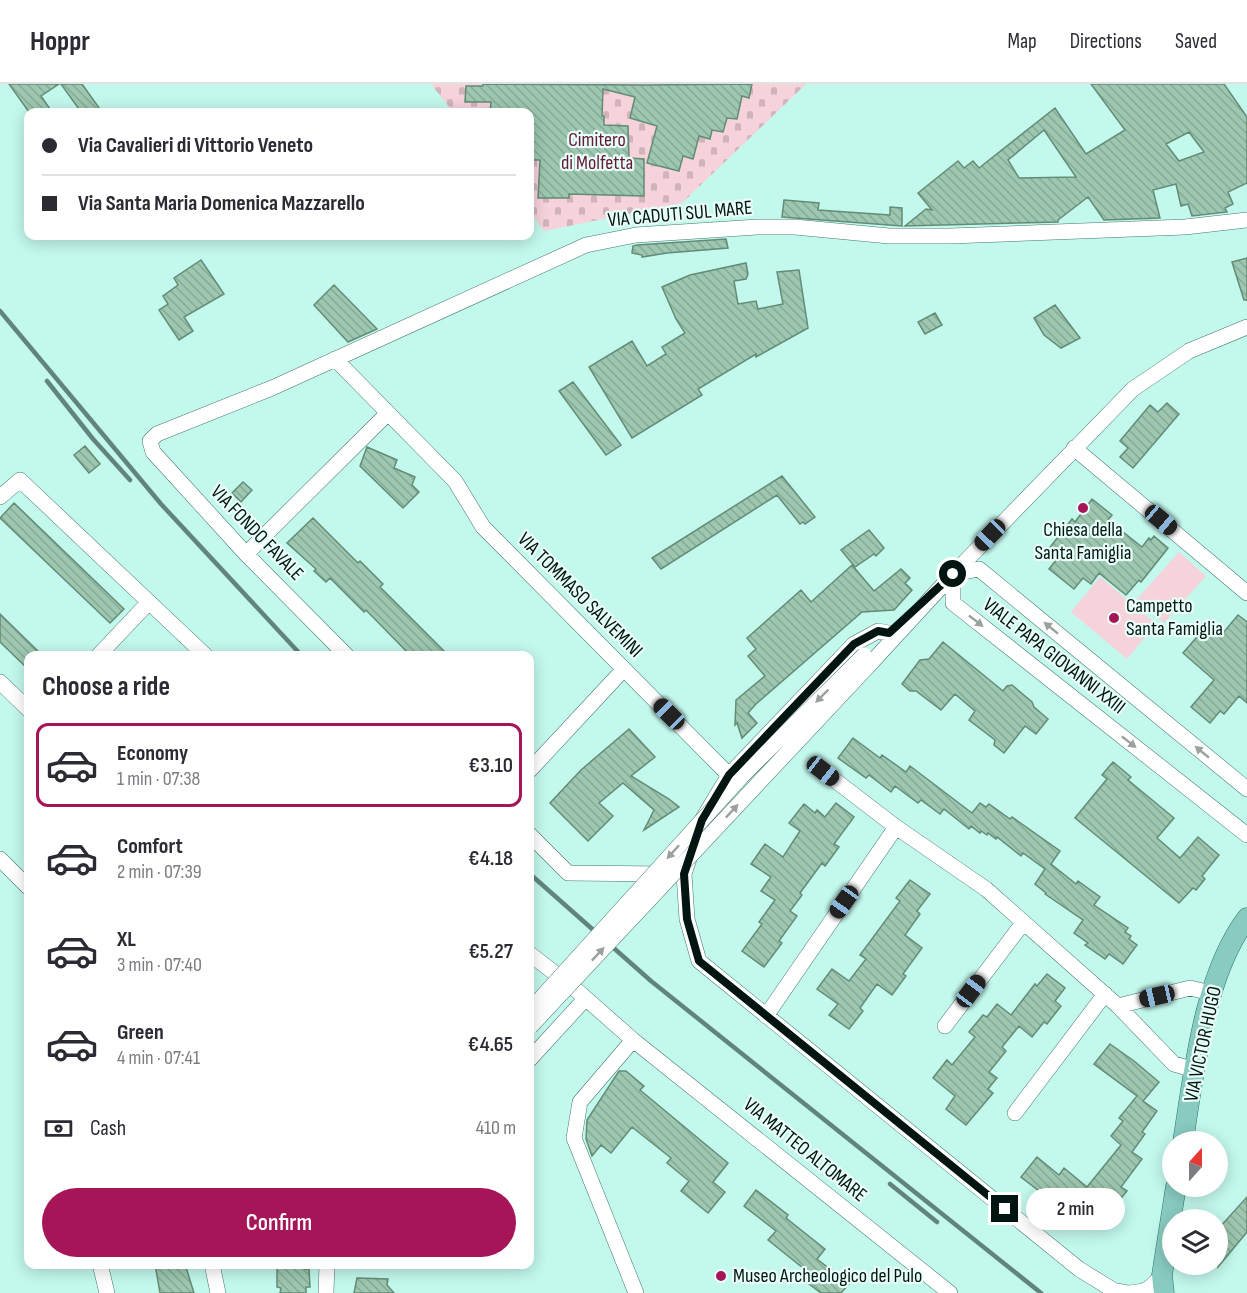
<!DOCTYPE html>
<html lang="en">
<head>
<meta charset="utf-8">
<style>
  :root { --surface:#fff; --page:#f2f2f3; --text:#2b2b33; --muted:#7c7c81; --line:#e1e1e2; --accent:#a51557 }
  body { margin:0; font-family:"Sofia Sans Condensed",sans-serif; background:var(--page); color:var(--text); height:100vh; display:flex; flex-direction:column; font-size:22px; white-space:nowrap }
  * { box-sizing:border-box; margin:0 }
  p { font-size:20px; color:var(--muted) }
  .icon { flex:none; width:33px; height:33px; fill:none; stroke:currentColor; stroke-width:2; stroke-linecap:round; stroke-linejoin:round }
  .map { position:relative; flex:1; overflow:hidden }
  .drawer { position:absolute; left:24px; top:567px; width:510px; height:618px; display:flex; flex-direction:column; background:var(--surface); border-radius:12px; box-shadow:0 3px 15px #0003 }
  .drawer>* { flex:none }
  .guide { position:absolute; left:24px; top:24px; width:510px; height:132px; border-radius:12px; box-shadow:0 3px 15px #0003; display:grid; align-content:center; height:132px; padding:0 18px; background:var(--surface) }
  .needle { width:39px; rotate:21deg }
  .buttons { position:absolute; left:1162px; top:1047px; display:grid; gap:12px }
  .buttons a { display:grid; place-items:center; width:66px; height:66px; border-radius:50%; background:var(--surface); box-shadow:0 3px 15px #0003; font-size:30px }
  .end { position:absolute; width:27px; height:27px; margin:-14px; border:8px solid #021512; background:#fff; box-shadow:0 0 0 3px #fff }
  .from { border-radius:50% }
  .bubble { position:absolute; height:42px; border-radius:21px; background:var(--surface); box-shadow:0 3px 15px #0003; font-size:20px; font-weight:600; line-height:42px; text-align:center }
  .car { position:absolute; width:18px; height:36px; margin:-18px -9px; border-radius:8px; box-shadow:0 0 4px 2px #0007; background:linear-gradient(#222 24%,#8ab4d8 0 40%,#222 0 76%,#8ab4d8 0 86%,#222 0) }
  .guide b { display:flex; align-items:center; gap:21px; height:57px; font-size:22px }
  .guide b+b { border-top:2px solid var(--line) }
  .guide i { width:15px; height:15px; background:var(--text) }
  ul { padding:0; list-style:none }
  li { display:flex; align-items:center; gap:18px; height:84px; margin:0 12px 9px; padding:0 6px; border:3px solid transparent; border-radius:12px }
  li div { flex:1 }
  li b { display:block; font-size:22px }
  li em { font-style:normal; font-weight:600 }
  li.active { border-color:var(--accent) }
  li>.icon { width:54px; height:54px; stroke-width:1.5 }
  h2 { padding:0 18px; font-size:27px; line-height:72px }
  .pay { display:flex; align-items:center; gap:15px; height:66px; padding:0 18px; font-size:22px }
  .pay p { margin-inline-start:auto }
  .button { display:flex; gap:12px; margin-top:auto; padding:12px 18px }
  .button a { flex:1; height:69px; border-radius:36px; background:var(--accent); color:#fff; font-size:24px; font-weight:600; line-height:69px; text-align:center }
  header { display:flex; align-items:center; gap:36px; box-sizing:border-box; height:84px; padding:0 30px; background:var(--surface); border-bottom:2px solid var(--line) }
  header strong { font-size:28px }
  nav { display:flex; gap:33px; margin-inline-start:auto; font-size:21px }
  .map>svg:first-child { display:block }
  .green { fill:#f6d2db }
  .cemetery { fill:url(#cemetery-stones) }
  .building { fill:url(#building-back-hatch); stroke:#638c76; stroke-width:1.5; fill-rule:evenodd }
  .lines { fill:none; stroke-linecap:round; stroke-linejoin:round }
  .minor-casing { stroke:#46776e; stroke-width:16 }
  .major-casing { stroke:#267568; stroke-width:21 }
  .minor { stroke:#fff; stroke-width:15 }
  .major { stroke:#89cbc1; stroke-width:20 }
  .rail { stroke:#61857e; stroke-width:4.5 }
  .minor-bridge-casing { stroke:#46776e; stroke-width:16; stroke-linecap:butt }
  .minor-bridge { stroke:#fff; stroke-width:15 }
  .oneway { fill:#9aa1a0 }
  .route { stroke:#021512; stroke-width:8 }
  .poi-dot { fill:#a51557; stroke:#e9fef9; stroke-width:2 }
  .labels { text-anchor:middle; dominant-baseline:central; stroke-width:4.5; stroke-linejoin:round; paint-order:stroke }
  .park-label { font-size:20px; fill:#631936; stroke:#e9fef9 }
  .street-label { font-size:20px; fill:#021512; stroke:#e9fef9 }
  .poi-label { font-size:20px; fill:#021512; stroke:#e9fef9; text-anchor:start }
</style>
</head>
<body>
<header>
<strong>Hoppr</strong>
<nav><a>Map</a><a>Directions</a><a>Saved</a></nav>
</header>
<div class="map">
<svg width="1247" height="1209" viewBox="0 0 1247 1209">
  <defs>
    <pattern id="cemetery-stones" width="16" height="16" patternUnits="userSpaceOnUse" patternTransform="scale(1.5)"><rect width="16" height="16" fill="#f6d2db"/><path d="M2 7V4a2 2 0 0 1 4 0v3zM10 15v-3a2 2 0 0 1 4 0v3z" fill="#d1b3bb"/></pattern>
    <pattern id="building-back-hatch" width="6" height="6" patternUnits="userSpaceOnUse" patternTransform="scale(1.5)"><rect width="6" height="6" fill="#9dc7b0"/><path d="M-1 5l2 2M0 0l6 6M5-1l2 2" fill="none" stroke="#86aa96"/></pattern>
  </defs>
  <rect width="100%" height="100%" fill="#c3f8ed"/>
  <path class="green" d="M1179,468L1206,492L1164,539L1137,515Z
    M1100,493L1156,540L1127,575L1071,528Z"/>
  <path class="cemetery" d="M431,0H806L682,119L544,147L530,128V28H453Z"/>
  <path class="building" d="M9,0H59L41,12L52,28H29Z
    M61,0H82L102,28H81Z
    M483,0L646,1L752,0L749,14L742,12L737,35L727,34L723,48L712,46L710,55L699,52L693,75L683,72L679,87L647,79L657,42L630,34L635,13L603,5L602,32H604V41L628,42L629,74L644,75V112L569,110V114H538L540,76H530V28H490L491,18H465L466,2H483Z
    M1091,0H1224L1247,33V99L1228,108L1233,120L1225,124L1227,128L1192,132L1188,120L1181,122L1176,100L1153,106L1160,134L1104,136L1088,113L1058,136V138L905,142L926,125L932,126L918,109L958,77L964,84L973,77L979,84L1055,24L1086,70L1125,46ZM1044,46L1076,93L1019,94L1008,76ZM1189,48L1204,68L1179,77L1166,60Z
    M784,116L819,119L818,126L890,131V123L902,124V142L782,133Z
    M726,155L728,164L667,169L642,173V171L632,169L633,162L637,161Z
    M1247,174V216H1244L1232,178Z
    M201,176L224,210L184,233L193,247L179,256L159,226L168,220L163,212L178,201L174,194Z
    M746,179L748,190L746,195L734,197L738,220L756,217L758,225L783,220L777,188L799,186L808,244L756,273V270L698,305L702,311L632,354L589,283L632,257L647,282L666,270L662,263L685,249L676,235L662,203L690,191Z
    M334,201L377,245L348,258L314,221Z
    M1055,221L1080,254L1061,264L1044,251L1034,234Z
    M935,229L942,241L925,250L918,238Z
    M573,298L621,361L606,371L559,307Z
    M1167,319L1179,330L1133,384L1120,373L1128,364L1120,357L1150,321L1158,328Z
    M85,362L100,380L89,389L74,371Z
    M367,363L397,376L394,384L415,393L412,401L419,408L403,424L360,382Z
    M782,392L815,433L805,440L803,438L800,440L777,411L661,485L652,474Z
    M243,398L252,406L241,418L232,409Z
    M1092,415L1112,431L1108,436L1142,463L1149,454L1151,456L1154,452L1168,464L1141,498L1139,496L1126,511L1099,489L1091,500L1083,494L1074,505L1049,485L1058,474L1048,466L1072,435L1075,438Z
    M14,419L124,525L110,539L0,434Z
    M313,434L358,479L360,477L383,500L380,503L449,572H411L366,526L364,528L330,494L326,498L314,487L316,485L287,459Z
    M869,446L884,464L876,472L874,470L855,483L841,466Z
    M852,481L874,507L901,485L910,494L905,499L912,506L894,526L862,528L756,620L748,629L757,639L742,654L737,639L735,641L736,616L765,592L748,572L756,565L747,554L801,506L811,518Z
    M0,530L43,572H28V585L0,558Z
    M1238,531L1247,538V619L1239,612L1224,630L1220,627L1210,639L1191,623L1214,596L1183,569L1210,538L1223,549Z
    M943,558L1003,607L1007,602L1012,601L1032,618L1034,623L1048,635L1036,650L1025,642L1004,669L994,661L995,656L969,636L975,627L955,610L941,626L916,607H910L902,600L920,576L929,575Z
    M629,645L655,673L631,692L669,715L679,723L644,746L654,726L623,699L599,719L613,732L588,757L550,719L581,686Z
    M853,654L880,674L882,671L906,688L910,682L972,729L980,719L986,723L989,720L1010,735L1012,733L1060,767L1051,780L1076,800L1078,797L1100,813L1094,821L1128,844L1125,848L1131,852L1129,855L1137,861L1123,880L1109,870L1105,875L1085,861L1088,859L1074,849L1083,836L1045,810L1046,809L1035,800L1045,785L1023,769L1021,772L997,753L996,755L988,749L987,751L981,747L980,749L971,742L969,745L944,725L940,730L921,716L918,719L895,702L891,708L869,691L866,694L838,674Z
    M1113,678L1131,693L1128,696L1174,734L1157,754L1180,774L1198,753L1219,771L1202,792L1205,795L1196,806L1193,804L1179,819L1075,734L1107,695L1102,691Z
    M836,719L854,733L834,760L839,763L825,782L822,779L800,809L802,811L790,827L797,832L779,857L782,859L764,883L742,867L762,840L759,838L775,816L761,807L771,793L751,780L765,760L783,773L800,747L789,739L804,720L815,729L817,726L825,733Z
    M910,796L930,810L917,827L920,830L905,851L922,864L903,890L906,892L892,911L877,900L860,924L863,927L849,945L829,931L838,920L817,905L832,885L849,897L866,875L860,871L900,817L896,814Z
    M1047,890L1065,904L1055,917L1061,922L1047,940L1044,938L1032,953L1019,942L1002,963L1006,967L989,988L997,994L988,1005L993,1009L966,1041L946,1025L955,1012L933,994L947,976L952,981L975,953L969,948L983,931L987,933L997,920L1011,931L1035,900L1037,902Z
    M1110,960L1134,977L1159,998L1143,1017L1157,1027L1142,1048L1145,1050L1132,1068L1142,1075L1121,1103L1127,1107L1109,1129L1086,1110L1072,1127L1046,1106L1043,1110L1021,1093L1037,1073L1059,1091L1064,1084L1087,1103L1121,1061L1111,1052L1123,1037L1119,1034L1137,1012L1094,980Z
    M619,987H626L644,1002L640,1006L728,1079L713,1098L725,1108L708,1129L681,1107L689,1097L667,1079L671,1074L632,1043L611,1069L601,1061L592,1072L586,1055L587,1036Z
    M756,1106L788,1131L786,1134L825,1165L817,1175L849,1200L841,1209H821L802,1195L808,1188L768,1156L776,1147L744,1122Z
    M1247,1113V1148L1218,1183V1145Z
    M155,1180H185L194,1209H160Z
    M277,1180H305V1185H309L310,1203H306V1209H280L281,1204L277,1203Z
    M357,1194L388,1195L387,1201L394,1209H354Z"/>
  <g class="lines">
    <g class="minor-casing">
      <path id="minor" d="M335,275L455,397L483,443L729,691L702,736L684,790L687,835L699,877L1079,1185L1113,1206L1128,1209
        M1074,364L1247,509
        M0,413L20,396L206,572
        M246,470L388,329
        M953,490V519L1247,751
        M953,490L979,485L1247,705
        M98,572L149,518
        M347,572L246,470L153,368L150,357L157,350L272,304L586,161L636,151L757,143H795L889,152H950L1185,143L1247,136
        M872,578L953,490L1133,305L1189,267L1247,243
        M0,598L28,625
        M530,686L624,585
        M823,687L896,743
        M729,691L854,560L878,547L889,549
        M530,751L568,789L663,790
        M0,775L28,803
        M530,870L574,904L633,956L950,1209
        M1118,922L1174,980L1195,986
        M766,932L896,743L986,805L1118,922L1190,904L1211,909
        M945,942L1023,839
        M633,956L580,1018L574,1054L636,1209
        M530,975L585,915
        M1015,1029L1105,910
        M100,1180L107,1209
        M212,1180L218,1209
        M326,1209L327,1180
        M1128,1209C1147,1208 1150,1205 1162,1191"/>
    </g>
    <g class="major-casing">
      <path id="major" d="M1183,1058C1194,988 1204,891 1247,834
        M1164,1209L1162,1191L1176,1102"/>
    </g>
    <use href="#minor" class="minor"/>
    <use href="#major" class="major"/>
    <path class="rail" d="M0,227L161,420L302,572
      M47,297L93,355L130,396
      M530,790L651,897L1041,1209
      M890,1100L937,1138"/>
    <g class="minor-bridge-casing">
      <path id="minor-bridge" d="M530,926L744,690L864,571
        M530,943L872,578"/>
    </g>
    <use href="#minor-bridge" class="minor-bridge"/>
  </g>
  <defs><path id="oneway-solid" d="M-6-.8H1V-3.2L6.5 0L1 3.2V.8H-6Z" transform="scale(1.5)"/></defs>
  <g class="oneway">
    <use href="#oneway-solid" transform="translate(976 537) rotate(38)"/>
    <use href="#oneway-solid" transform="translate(1051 544) rotate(-141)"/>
    <use href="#oneway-solid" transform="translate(822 612) rotate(135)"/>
    <use href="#oneway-solid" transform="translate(1129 658) rotate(38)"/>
    <use href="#oneway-solid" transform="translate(1202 668) rotate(-141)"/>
    <use href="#oneway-solid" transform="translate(732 727) rotate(-47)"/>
    <use href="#oneway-solid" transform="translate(673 768) rotate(132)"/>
    <use href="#oneway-solid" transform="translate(598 870) rotate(-47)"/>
  </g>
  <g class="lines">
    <path class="route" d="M953,490L889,549L878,547L854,560L729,691L702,736L684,790L687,835L699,877L1005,1125"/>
  </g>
  <g class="poi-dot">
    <circle cx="1083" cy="424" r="6"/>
    <circle cx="1114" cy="534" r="6"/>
    <circle cx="721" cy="1192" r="6"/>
  </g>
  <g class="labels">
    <g class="park-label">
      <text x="597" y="56">Cimitero<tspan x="597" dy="23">di Molfetta</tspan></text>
    </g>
    <g class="street-label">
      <text transform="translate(680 130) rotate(-5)">VIA CADUTI SUL MARE</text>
      <text transform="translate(257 449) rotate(46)">VIA FONDO FAVALE</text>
      <text transform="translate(580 511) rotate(45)">VIA TOMMASO SALVEMINI</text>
      <text transform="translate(1054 572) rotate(38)">VIALE PAPA GIOVANNI XXIII</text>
      <text transform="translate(1203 960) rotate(-78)">VIA VICTOR HUGO</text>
      <text transform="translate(805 1066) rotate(39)">VIA MATTEO ALTOMARE</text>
    </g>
    <g class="poi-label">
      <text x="1083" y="446" text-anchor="middle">Chiesa della<tspan x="1083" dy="23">Santa Famiglia</tspan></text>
      <text x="1126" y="522">Campetto<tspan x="1126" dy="23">Santa Famiglia</tspan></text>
      <text x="733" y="1192">Museo Archeologico del Pulo</text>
    </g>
  </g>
</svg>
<div class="buttons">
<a><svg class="needle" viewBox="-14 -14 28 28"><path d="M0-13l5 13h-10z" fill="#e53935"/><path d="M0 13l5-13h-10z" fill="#7c7c81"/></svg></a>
<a><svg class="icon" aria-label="layers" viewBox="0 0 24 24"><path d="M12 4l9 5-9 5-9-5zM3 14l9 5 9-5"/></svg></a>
</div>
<i class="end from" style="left:953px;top:490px"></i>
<i class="end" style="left:1005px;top:1125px"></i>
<div class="bubble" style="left:1026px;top:1104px;width:99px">2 min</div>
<i class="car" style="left:1161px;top:436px;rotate:130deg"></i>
<i class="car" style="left:990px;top:451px;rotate:224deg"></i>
<i class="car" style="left:669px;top:630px;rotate:315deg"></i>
<i class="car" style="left:823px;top:687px;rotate:128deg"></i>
<i class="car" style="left:844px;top:818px;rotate:215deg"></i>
<i class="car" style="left:971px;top:907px;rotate:37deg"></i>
<i class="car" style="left:1157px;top:912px;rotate:257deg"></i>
<div class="guide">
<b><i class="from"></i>Via Cavalieri di Vittorio Veneto</b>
<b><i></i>Via Santa Maria Domenica Mazzarello</b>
</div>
<section class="drawer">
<h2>Choose a ride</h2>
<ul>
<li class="active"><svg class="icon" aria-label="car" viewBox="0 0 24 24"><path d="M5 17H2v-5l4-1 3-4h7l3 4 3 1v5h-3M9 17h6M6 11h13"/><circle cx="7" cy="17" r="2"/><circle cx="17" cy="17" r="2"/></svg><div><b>Economy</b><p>1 min · 07:38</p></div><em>€3.10</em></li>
<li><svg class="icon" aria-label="car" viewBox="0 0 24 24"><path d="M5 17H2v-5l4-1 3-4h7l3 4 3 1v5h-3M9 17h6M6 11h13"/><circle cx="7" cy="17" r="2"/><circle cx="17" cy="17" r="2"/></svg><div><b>Comfort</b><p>2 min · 07:39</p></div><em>€4.18</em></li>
<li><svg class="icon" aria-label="car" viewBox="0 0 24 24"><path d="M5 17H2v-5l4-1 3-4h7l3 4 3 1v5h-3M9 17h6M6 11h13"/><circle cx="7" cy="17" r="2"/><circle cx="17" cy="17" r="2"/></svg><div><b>XL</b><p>3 min · 07:40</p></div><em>€5.27</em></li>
<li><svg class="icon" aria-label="car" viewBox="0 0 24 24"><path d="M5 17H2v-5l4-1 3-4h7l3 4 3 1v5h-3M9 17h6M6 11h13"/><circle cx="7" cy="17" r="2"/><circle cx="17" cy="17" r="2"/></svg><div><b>Green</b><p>4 min · 07:41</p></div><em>€4.65</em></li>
</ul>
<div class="pay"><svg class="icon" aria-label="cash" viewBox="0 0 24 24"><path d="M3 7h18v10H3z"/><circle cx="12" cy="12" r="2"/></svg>Cash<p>410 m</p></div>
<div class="button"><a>Confirm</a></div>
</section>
</div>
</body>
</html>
